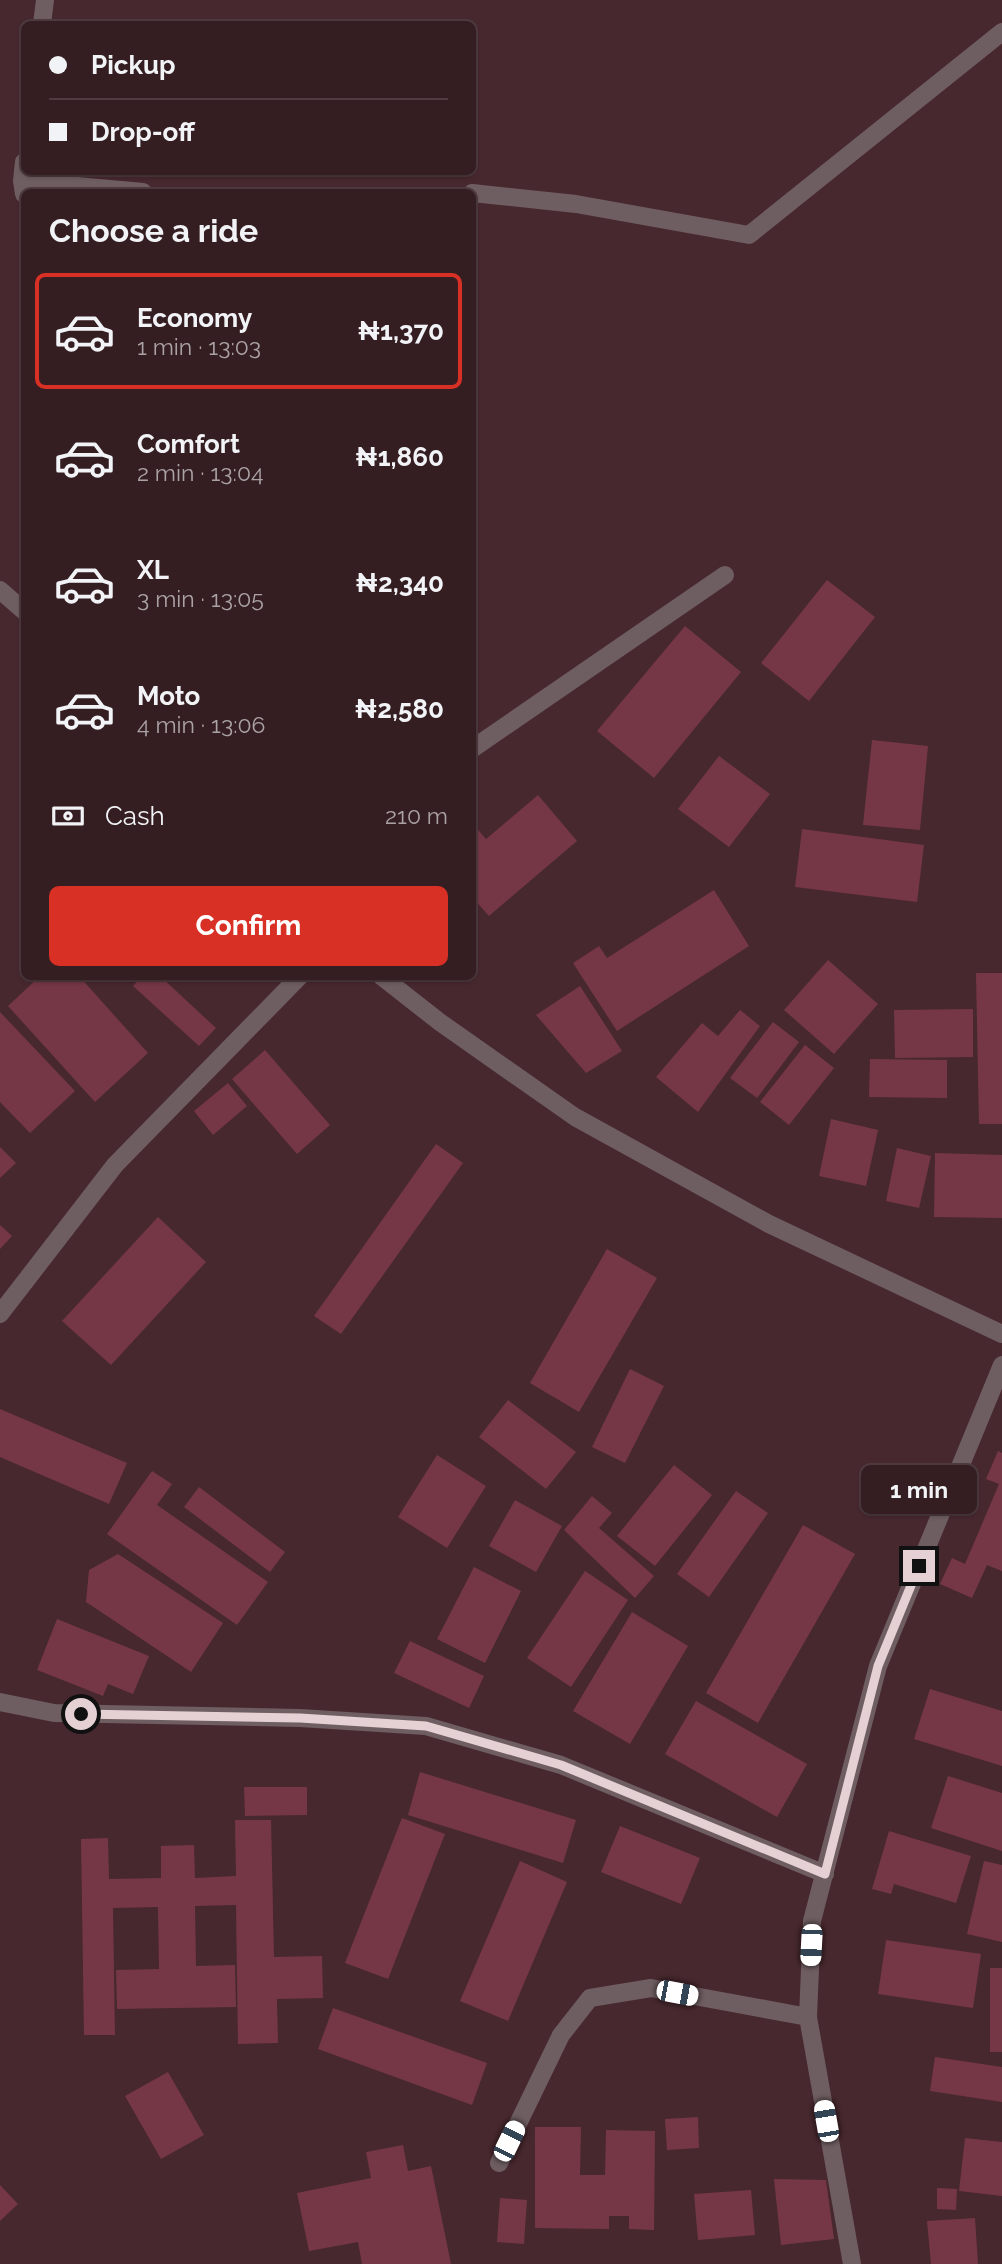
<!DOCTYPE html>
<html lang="en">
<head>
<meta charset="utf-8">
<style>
  :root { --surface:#351e22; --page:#402b2f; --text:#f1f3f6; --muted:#aaa2a5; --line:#4f3c40; --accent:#d93025 }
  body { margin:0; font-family:Raleway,sans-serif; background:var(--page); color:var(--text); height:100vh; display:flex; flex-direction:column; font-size:26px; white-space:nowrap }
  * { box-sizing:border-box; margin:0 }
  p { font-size:23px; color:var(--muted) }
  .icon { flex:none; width:38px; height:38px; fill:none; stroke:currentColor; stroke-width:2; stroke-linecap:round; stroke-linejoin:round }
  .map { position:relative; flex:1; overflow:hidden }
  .side { position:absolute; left:21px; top:189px; width:455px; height:791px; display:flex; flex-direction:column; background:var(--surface); border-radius:10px; box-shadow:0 2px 5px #0004,0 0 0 2px var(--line) }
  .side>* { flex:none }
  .top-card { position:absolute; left:21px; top:21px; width:455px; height:154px; border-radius:10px; box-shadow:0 2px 5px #0004,0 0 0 2px var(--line); display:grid; align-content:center; height:154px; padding:0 28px; background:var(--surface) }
  .end { position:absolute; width:32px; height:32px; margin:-16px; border:9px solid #e5d0d3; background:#111; box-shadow:0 0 0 4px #111 }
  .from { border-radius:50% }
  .bubble { position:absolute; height:49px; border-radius:10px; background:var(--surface); box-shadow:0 2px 5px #0004,0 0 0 2px var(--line); font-size:23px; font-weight:700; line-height:49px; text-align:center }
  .car { position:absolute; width:21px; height:42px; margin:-21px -10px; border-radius:9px; box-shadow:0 0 5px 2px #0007; background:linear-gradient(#fff 24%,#345 0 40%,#fff 0 76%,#345 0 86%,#fff 0) }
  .top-card b { display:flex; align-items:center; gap:24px; height:66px; font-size:26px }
  .top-card b+b { border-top:2px solid var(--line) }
  .top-card i { width:18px; height:18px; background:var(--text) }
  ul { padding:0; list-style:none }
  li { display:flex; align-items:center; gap:21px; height:116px; margin:0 14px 10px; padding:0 14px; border:4px solid transparent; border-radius:10px }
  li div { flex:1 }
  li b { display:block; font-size:26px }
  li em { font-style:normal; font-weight:700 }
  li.on { border-color:var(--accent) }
  li>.icon { width:63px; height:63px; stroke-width:1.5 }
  h2 { padding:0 28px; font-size:32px; line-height:84px }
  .pay { display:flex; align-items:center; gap:18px; height:77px; padding:0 28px; font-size:26px }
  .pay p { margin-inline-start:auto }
  .cta { display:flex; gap:14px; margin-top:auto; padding:14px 28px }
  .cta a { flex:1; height:80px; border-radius:10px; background:var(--accent); color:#fff; font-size:28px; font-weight:700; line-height:80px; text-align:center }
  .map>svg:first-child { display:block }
  .building { fill:#753745 }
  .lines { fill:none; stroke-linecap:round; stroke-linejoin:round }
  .minor { stroke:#6f5e61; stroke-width:18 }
  .route { stroke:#e5d0d3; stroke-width:9 }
</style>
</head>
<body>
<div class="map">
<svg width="1002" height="2264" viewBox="0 0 1002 2264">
  <rect width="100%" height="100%" fill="#47282e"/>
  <path class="building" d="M827,580L875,617L809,701L761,663Z
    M685,626L741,672L654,778L597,731Z
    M872,740L928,746L920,830L863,825Z
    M719,756L770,794L729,847L678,809Z
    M538,795L577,841L489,916L472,897V823L486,839Z
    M802,829L924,845L917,902L795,887Z
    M714,890L749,946L617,1031L573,963L599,946L607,958Z
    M828,960L878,1004L834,1054L784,1010Z
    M976,973H1002V1124H979Z
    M40,976H79L148,1053L95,1102L8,1006Z
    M142,976H160L216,1028L199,1046L133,986Z
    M580,986L622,1051L586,1073L536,1015Z
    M973,1009V1057L895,1058L894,1010Z
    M740,1010L760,1026L698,1112L656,1077L702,1023L718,1036Z
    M0,1012L75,1091L30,1133L0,1102Z
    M773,1022L799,1042L757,1098L730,1078Z
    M805,1045L834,1068L789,1125L760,1102Z
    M265,1050L330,1125L297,1154L232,1079Z
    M870,1059L947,1060V1098L869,1097Z
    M228,1083L247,1106L213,1135L194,1111Z
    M831,1119L878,1130L866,1186L819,1176Z
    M436,1144L463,1163L341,1334L314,1316Z
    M0,1147L16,1163L0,1178Z
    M897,1148L931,1156L919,1208L886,1201Z
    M935,1153L1002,1155V1218L934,1217Z
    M158,1217L206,1262L111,1365L62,1321Z
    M0,1225L12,1236L0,1249Z
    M607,1249L657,1278L579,1412L530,1383Z
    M630,1369L664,1386L625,1463L592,1447Z
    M508,1400L576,1452L546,1489L479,1437Z
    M0,1409L127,1463L109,1504L0,1457Z
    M998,1451L1002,1453V1571L987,1565L972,1598L940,1584L952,1558L965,1564L999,1484L986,1479Z
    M437,1455L486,1486L447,1548L398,1517Z
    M674,1465L712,1495L655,1566L617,1536Z
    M152,1471L172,1484L157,1505L268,1582L237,1625L107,1534Z
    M199,1487L285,1552L270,1572L184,1507Z
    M736,1491L768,1513L709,1597L677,1574Z
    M592,1496L612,1513L599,1528L654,1576L635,1598L564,1530Z
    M515,1500L562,1526L536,1572L489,1546Z
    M803,1525L855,1554L758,1723L706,1693Z
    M118,1554L223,1623L191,1672L86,1602L89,1570Z
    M474,1567L521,1591L485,1663L437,1639Z
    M585,1571L628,1600L571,1687L527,1658Z
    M632,1612L688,1646L630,1744L573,1711Z
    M57,1619L149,1656L133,1694L108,1684L103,1696L37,1670Z
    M410,1641L484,1676L469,1708L394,1673Z
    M930,1689L1002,1711V1766L914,1739Z
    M696,1701L807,1764L777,1817L665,1754Z
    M420,1772L576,1820L563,1863L408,1815Z
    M948,1776L1002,1793V1851L931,1828Z
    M244,1787H307V1815L245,1816Z
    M402,1818L445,1834L388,1979L345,1963Z
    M235,1820H271L274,1957L322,1956L323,1998L277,1999L278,2043L238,2044L236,1905L195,1906L196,1966L235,1965L236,2007L117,2009L116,1970L159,1969L158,1907L113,1908L115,2035H84L81,1839L108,1838L109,1879L161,1878V1846L194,1845L195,1878L236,1876Z
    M620,1826L700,1858L681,1904L601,1872Z
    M889,1831L971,1856L956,1903L894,1884L891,1894L872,1889Z
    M520,1861L567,1882L508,2021L460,2001Z
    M984,1861L1002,1865V1942L967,1934Z
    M886,1940L981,1954L973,2008L878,1994Z
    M990,1968H1002V2052H990Z
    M333,2008L487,2063L472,2105L318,2049Z
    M935,2057L1002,2067V2102L930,2091Z
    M168,2072L204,2135L161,2159L125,2096Z
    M698,2117L699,2148L667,2150L665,2119Z
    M535,2127H581L580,2175H605L606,2130L655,2131L654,2230L629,2229V2216H609V2229L535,2228Z
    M965,2138L1002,2142V2196L959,2191Z
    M403,2145L408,2171L431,2166L451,2264H362L358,2242L309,2251L297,2193L371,2178L366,2152Z
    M774,2179L826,2180L834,2239L781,2245Z
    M0,2185L18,2204L0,2221Z
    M937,2188L957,2189L956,2210L937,2209Z
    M751,2190L755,2235L698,2240L694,2194Z
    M500,2198L527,2200L524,2244L497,2242Z
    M975,2218L978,2264H931L927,2221Z"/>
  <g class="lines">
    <path class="minor" d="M42,24L45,0
      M24,162L22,181L24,194
      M22,181L143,192
      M472,193L576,204L749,235L1002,32
      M0,590L24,611
      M472,749L725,575
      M381,976L441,1023L575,1117L769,1224L1002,1334
      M0,1314L115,1165L300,976
      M0,1702L54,1713L300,1718L426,1726L561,1765L825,1874
      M499,2163L561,2035L590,1998L651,1988L808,2017
      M852,2264L808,2017L812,1921L878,1666L1002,1365"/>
  </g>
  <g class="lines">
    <path class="route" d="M81,1714L300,1718L426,1726L561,1765L825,1874L878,1666L919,1566"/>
  </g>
</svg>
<i class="end from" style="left:81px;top:1714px"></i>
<i class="end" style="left:919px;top:1566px"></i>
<div class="bubble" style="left:861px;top:1465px;width:116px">1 min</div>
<i class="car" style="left:811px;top:1945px;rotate:183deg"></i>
<i class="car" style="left:677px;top:1993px;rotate:101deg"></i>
<i class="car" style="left:826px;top:2121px;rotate:350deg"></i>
<i class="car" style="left:509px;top:2141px;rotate:26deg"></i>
<div class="top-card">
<b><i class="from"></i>Pickup</b>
<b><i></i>Drop-off</b>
</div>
<section class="side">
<h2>Choose a ride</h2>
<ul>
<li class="on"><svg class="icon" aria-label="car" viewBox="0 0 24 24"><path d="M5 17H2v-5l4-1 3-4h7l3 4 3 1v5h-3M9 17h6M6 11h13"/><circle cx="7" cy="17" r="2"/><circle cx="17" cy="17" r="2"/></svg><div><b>Economy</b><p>1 min · 13:03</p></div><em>₦1,370</em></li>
<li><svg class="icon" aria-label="car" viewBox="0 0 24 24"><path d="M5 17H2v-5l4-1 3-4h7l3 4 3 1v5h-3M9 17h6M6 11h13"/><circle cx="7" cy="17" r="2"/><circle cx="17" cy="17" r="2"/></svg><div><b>Comfort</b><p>2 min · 13:04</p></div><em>₦1,860</em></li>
<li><svg class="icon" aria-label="car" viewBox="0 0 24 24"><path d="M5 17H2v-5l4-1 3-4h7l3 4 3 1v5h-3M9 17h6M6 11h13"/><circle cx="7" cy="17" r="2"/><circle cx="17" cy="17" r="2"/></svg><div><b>XL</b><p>3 min · 13:05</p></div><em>₦2,340</em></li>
<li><svg class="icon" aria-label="car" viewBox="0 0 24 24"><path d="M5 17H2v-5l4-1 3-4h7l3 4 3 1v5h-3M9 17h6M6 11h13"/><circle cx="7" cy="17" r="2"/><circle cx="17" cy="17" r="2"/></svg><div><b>Moto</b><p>4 min · 13:06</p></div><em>₦2,580</em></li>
</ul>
<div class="pay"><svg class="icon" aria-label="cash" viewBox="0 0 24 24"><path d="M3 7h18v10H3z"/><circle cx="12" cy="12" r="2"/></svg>Cash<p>210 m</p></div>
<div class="cta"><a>Confirm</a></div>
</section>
</div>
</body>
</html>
